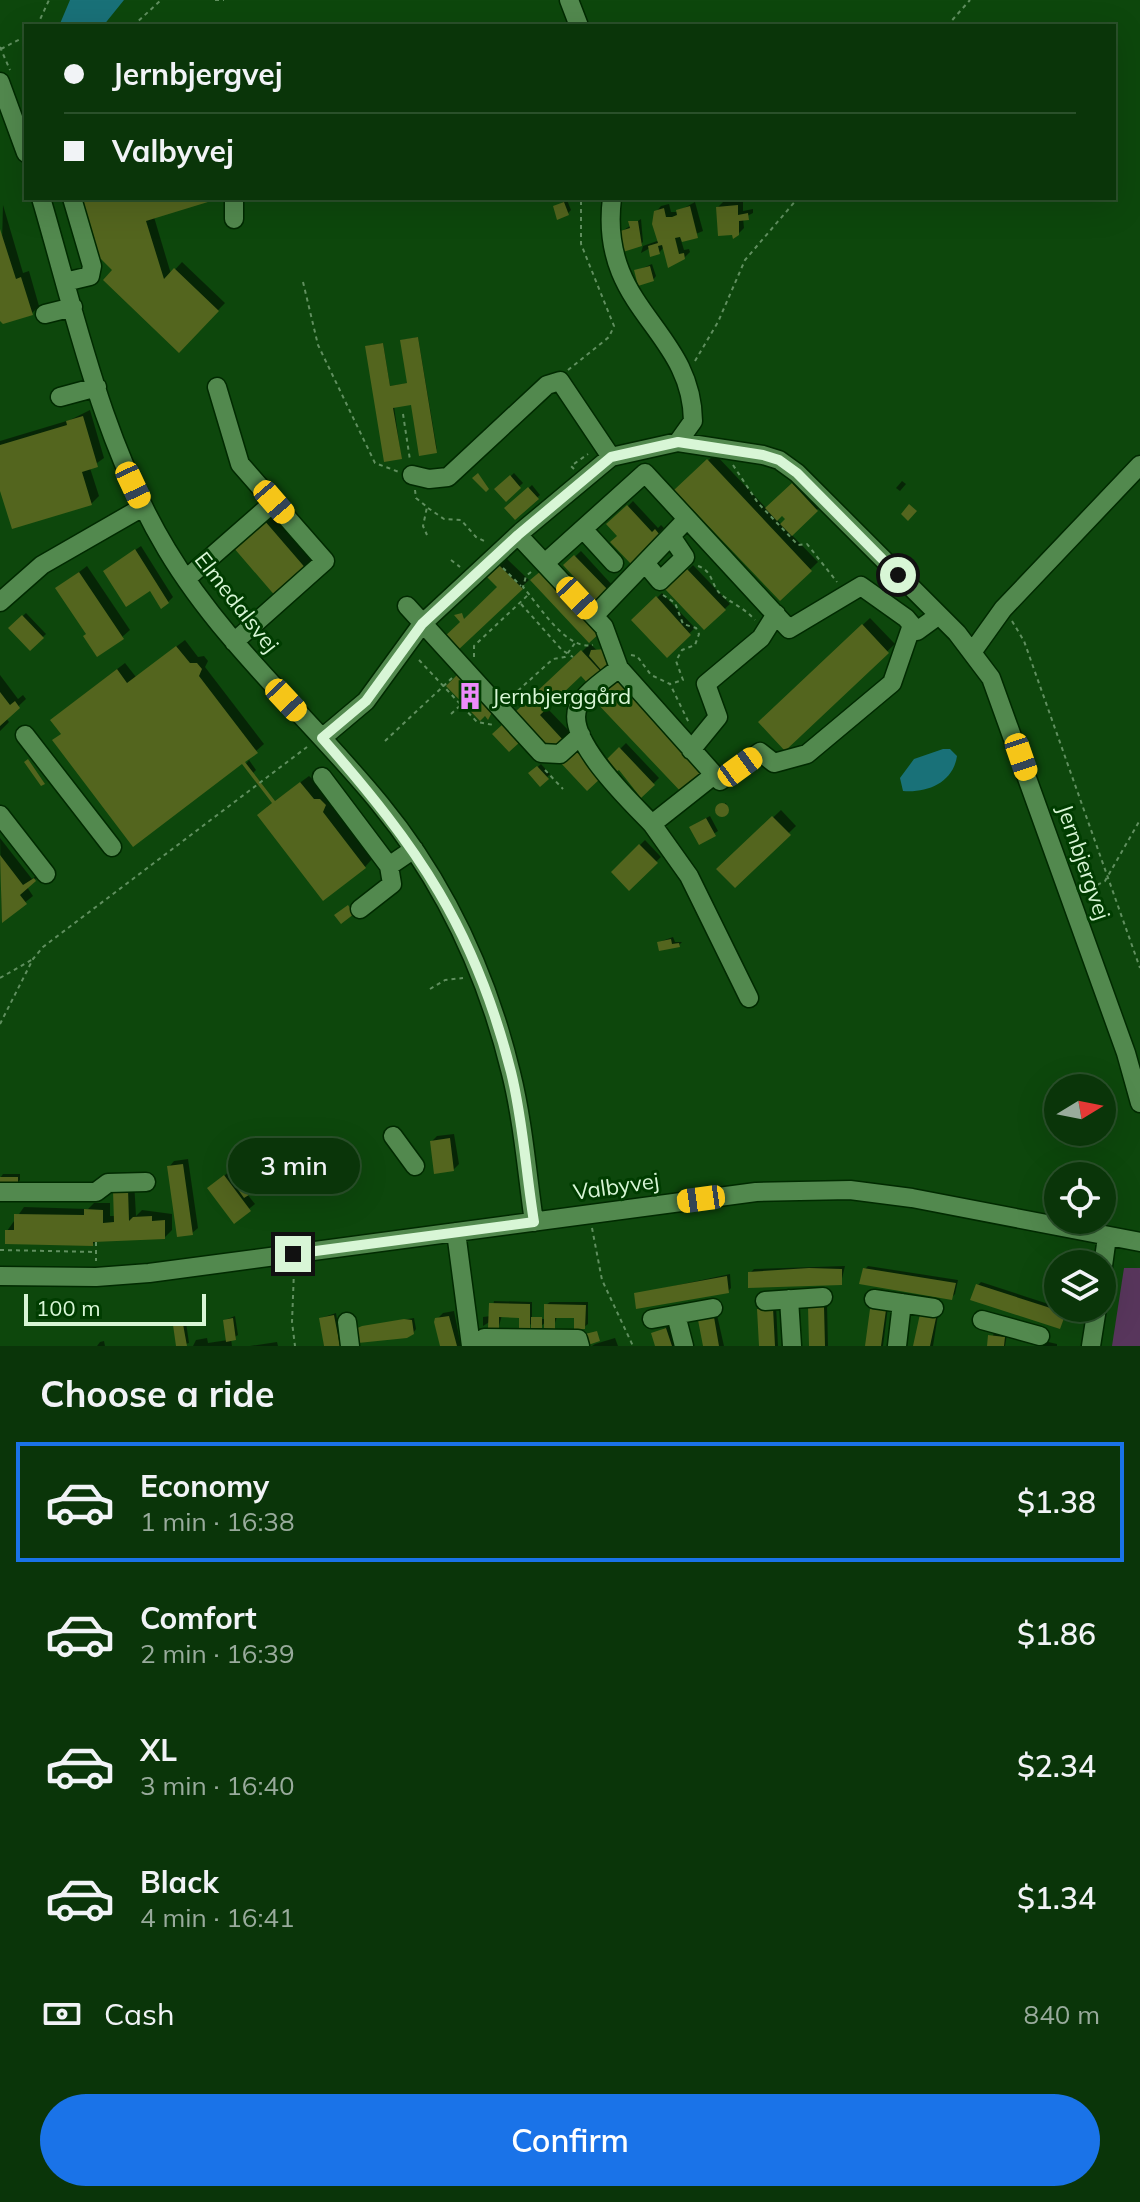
<!DOCTYPE html>
<html lang="en">
<head>
<meta charset="utf-8">
<style>
  :root { --surface:#0a3509; --page:#184017; --text:#f1f3f6; --muted:#99ab9c; --line:#2a502a; --accent:#1a73e8 }
  body { margin:0; font-family:Mulish,sans-serif; background:var(--page); color:var(--text); height:100vh; display:flex; flex-direction:column; font-size:30px; white-space:nowrap }
  * { box-sizing:border-box; margin:0 }
  p { font-size:26px; color:var(--muted) }
  .icon { flex:none; width:44px; height:44px; fill:none; stroke:currentColor; stroke-width:2; stroke-linecap:round; stroke-linejoin:round }
  .map { position:relative; height:1346px; overflow:hidden }
  .sheet { display:flex; flex-direction:column; background:var(--surface); flex:1 }
  .sheet>* { flex:none }
  .hud { position:absolute; left:24px; top:24px; width:1092px; height:176px; border-radius:0px; box-shadow:0 8px 32px #0002,0 0 0 2px var(--line); display:grid; align-content:center; height:176px; padding:0 40px; background:var(--surface) }
  .needle { width:52px; rotate:80deg }
  .controls { position:absolute; left:1044px; top:1074px; display:grid; gap:16px }
  .controls a { display:grid; place-items:center; width:72px; height:72px; border-radius:50%; background:var(--surface); box-shadow:0 8px 32px #0002,0 0 0 2px var(--line); font-size:40px }
  .scale { position:absolute; left:24px; bottom:20px; width:182px; box-sizing:border-box; padding-left:8px; border:4px solid #d8f6d6; border-top:0; font-size:22px; line-height:28px; white-space:nowrap; color:#d8f6d6; -webkit-text-stroke:6px #003c00; paint-order:stroke }
  .end { position:absolute; width:36px; height:36px; margin:-18px; border:10px solid #d8f6d6; background:#111; box-shadow:0 0 0 4px #111 }
  .from { border-radius:50% }
  .bubble { position:absolute; height:56px; border-radius:28px; background:var(--surface); box-shadow:0 8px 32px #0002,0 0 0 2px var(--line); font-size:26px; font-weight:600; line-height:56px; text-align:center }
  .car { position:absolute; width:24px; height:48px; margin:-24px -12px; border-radius:10px; box-shadow:0 0 6px 2px #0007; background:linear-gradient(#f5c518 24%,#345 0 40%,#f5c518 0 76%,#345 0 86%,#f5c518 0) }
  .hud b { display:flex; align-items:center; gap:28px; height:76px; font-size:30px }
  .hud b+b { border-top:2px solid var(--line) }
  .hud i { width:20px; height:20px; background:var(--text) }
  ul { padding:0; list-style:none }
  li { display:flex; align-items:center; gap:24px; height:120px; margin:0 16px 12px; padding:0 24px; border:4px solid transparent; border-radius:0px }
  li div { flex:1 }
  li b { display:block; font-size:30px }
  li em { font-style:normal; font-weight:600 }
  li.on { border-color:var(--accent) }
  li>.icon { width:72px; height:72px; stroke-width:1.5 }
  h2 { padding:0 40px; font-size:36px; line-height:96px }
  .pay { display:flex; align-items:center; gap:20px; height:88px; padding:0 40px; font-size:30px }
  .pay p { margin-inline-start:auto }
  .button { display:flex; gap:16px; margin-top:auto; padding:16px 40px }
  .button a { flex:1; height:92px; border-radius:48px; background:var(--accent); color:#fff; font-size:32px; font-weight:600; line-height:92px; text-align:center }
  .map>svg:first-child { display:block }
  .green { fill:#58365c }
  .water { fill:#197178 }
  .shadow { fill:#0007; fill-rule:evenodd }
  .building { fill:#53651e }
  .lines { fill:none; stroke-linecap:round; stroke-linejoin:round }
  .minor-casing { stroke:#002a00; stroke-width:21 }
  .path { stroke:#608f5f; stroke-width:2; stroke-dasharray:4 4; stroke-linecap:butt }
  .minor { stroke:#52894e; stroke-width:18 }
  .route { stroke:#d8f6d6; stroke-width:10 }
  .labels { text-anchor:middle; dominant-baseline:central; stroke-width:6; stroke-linejoin:round; paint-order:stroke }
  .street-label { font-size:22px; fill:#d8f6d6; stroke:#003c00 }
  .poi-label { font-size:22px; fill:#d8f6d6; stroke:#003c00; text-anchor:start }
</style>
</head>
<body>
<div class="map">
<svg width="1140" height="1346" viewBox="0 0 1140 1346">
  <rect width="100%" height="100%" fill="#0d470c"/>
  <path class="green" d="M1124,1268H1140V1346H1112Z"/>
  <path class="water" d="M70,0H124L103,26H59Z
    M943,749H950L957,756C953,783 927,793 903,791L900,778L914,759Z"/>
  <path class="shadow" d="M78,198H217L154,217L171,274L182,262L225,303L179,350L115,270Z
    M567,200L571,210L568,213L555,207Z
    M743,201V211L753,209V213L743,218L744,228L739,233L718,207L723,202Z
    M695,202L703,231L681,240L684,250L689,249L690,252L684,258L663,248L659,253L650,248L641,253L643,246L660,240L656,212L661,206L669,204L671,212H677Z
    M3,205L23,273L29,271L39,306L32,313L0,319Z
    M641,219L643,242L639,245L619,233Z
    M652,264L656,276L653,280L636,271Z
    M418,337L437,450L412,403L394,406L401,457L367,346L383,343L390,386L409,383L403,340Z
    M90,410L104,458L90,468L99,496L91,504L0,484V441L70,420Z
    M715,454L767,509L798,479L822,505L791,534L818,562L780,599L677,490ZM782,513L788,519L782,525L777,519Z
    M514,473L523,483L506,499L497,489Z
    M902,481L906,484L900,491L896,488Z
    M532,485L540,495L515,517L507,508Z
    M633,501L658,528L661,525L664,528L631,561L619,536L609,525Z
    M272,514L314,562L277,595L236,547Z
    M141,546L173,597L168,602L150,589L105,571Z
    M581,551L613,586L598,601L566,565Z
    M507,559L529,580L456,649L499,587L489,576Z
    M693,565L730,604L704,628L668,589Z
    M87,566L130,630L122,637L88,633L58,588Z
    M662,593L695,628L667,655L634,620Z
    M26,613L46,634L30,649L10,628Z
    M870,618L895,644L785,748L760,722Z
    M185,640L198,657L204,656L208,661L205,667L264,744L256,751L62,733L60,713L125,663L136,677Z
    M590,644L611,663L591,684L581,674L546,707L570,732L553,748L517,713Z
    M0,675L18,699L23,695L26,699L6,718L9,722L0,731Z
    M626,743L659,778L641,796L619,767L608,761Z
    M249,760L256,770L252,774L245,765Z
    M541,764L550,774L540,784L531,773Z
    M309,776L332,797L329,803L372,859L365,867L267,807Z
    M726,803L728,809L719,815L716,809Z
    M781,810L796,826L735,885L719,869Z
    M710,816L718,831L700,842L695,824Z
    M0,838L32,879L42,872L27,887L33,896L2,921Z
    M645,840L661,857L629,888L613,872Z
    M673,937L675,942H682L679,945L659,942Z
    M454,1134L459,1164L453,1170L432,1141L437,1136Z
    M188,1159L198,1228L192,1233L169,1167L174,1161Z
    M230,1171L239,1183L243,1179L252,1190L247,1194L255,1204L234,1221L215,1183Z
    M3,1174H20V1180L17,1183L0,1178Z
    M134,1180L136,1216L142,1210L172,1214V1230L165,1237L97,1240L93,1244L7,1231L24,1207L88,1209L94,1203H110V1216H115V1188Z
    M845,1266L841,1283L750,1273L754,1269Z
    M868,1266L958,1280L955,1294L951,1298L865,1269Z
    M730,1274L731,1288L728,1291L636,1294Z
    M981,1282L1067,1310L1062,1323L1059,1327L978,1285Z
    M494,1301L532,1302V1319H552L546,1305L550,1302H588V1324L584,1327L576,1316H557L554,1327L546,1322L541,1326L533,1322L529,1326L521,1316L502,1315L499,1326L491,1321L483,1326V1317L491,1316Z
    M827,1304L828,1346H811L810,1307Z
    M776,1305L778,1346H761L759,1310Z
    M875,1306L888,1307L883,1346H867Z
    M454,1311L461,1346H441L437,1319L443,1313Z
    M336,1313L341,1346H324L321,1318Z
    M717,1315L724,1346H706L700,1321Z
    M922,1315H938L933,1346H917Z
    M235,1316L238,1335L231,1339L232,1346H193L196,1340L207,1338L208,1343L228,1340L225,1320Z
    M414,1318L416,1329L413,1333L361,1327Z
    M186,1322L189,1343L178,1346L175,1326Z
    M669,1326L675,1346H656L653,1334Z
    M994,1333L1007,1334L1005,1346H989Z
    M615,1338L618,1346H592L595,1344Z
    M104,1341L105,1346H97L100,1342Z
    M1044,1341L1057,1344V1346H1040Z
    M277,1342L278,1346H249H250Z"/>
  <path class="building" d="M76,198H221L146,221L164,279L174,268L219,311L179,353L103,280L112,270L101,259L95,261Z
    M564,202L569,215L557,220L553,206Z
    M738,205V215L748,213L749,220L739,221V235L733,239L732,235L718,236L716,207Z
    M690,206L698,238L682,242L680,237L675,238L679,254L684,253L685,259L668,268L662,245L658,246L660,254L650,257L648,246L658,243L652,224L654,211L664,208L666,217H672L677,215L676,210Z
    M628,221H638L642,246L623,252L617,232L630,228Z
    M0,229L16,279L21,277L33,315L3,324L0,321Z
    M650,266L654,281L638,286L634,270Z
    M418,337L437,453L419,456L411,405L393,408L402,459L384,462L365,346L383,343L390,386L407,383L400,340Z
    M83,416L98,467L82,472L92,505L12,529L0,491V445L67,425L66,421Z
    M707,459L812,571L780,601L674,490Z
    M478,473L489,489L486,492L472,478Z
    M510,475L521,488L506,502L494,489Z
    M792,483L818,511L792,536L780,524L785,519L782,516L777,521L765,508Z
    M528,487L539,499L515,520L504,508Z
    M909,504L917,511L908,521L901,514Z
    M627,505L652,532L655,529L660,535L631,564L610,542L617,536L606,524Z
    M264,520L308,571L277,598L233,547Z
    M135,549L169,603L161,609L150,591L126,607L103,571Z
    M574,555L610,592L598,603L563,565Z
    M499,565L523,589L456,652L443,638L460,622L454,615L462,613L464,619L497,587L486,576Z
    M686,568L726,610L704,630L665,589Z
    M542,570L552,580L549,582L601,632L589,643L530,580Z
    M79,572L124,639L97,657L83,636L86,634L55,588Z
    M656,596L691,635L667,658L631,620Z
    M22,615L44,638L30,651L8,628Z
    M862,624L889,653L785,751L758,722Z
    M176,646L190,663H197L202,669L199,676L258,753L245,762L275,801L300,782L314,799H320L326,805L323,812L366,868L323,901L257,815L272,803L242,764L133,847L52,740L61,734L50,720L117,669L127,683Z
    M607,649L609,669L602,671L589,656L591,650Z
    M581,650L604,675L591,687L581,676L540,715L564,741L553,751L514,713Z
    M460,672L494,708L488,720L485,716L480,721L446,686Z
    M615,678L705,773L683,794L593,699Z
    M0,692L10,705L15,701L20,708L0,726Z
    M503,724L520,742L509,752L492,734Z
    M619,747L655,785L641,798L619,770L616,772L605,761Z
    M573,748L601,778L587,791L559,761Z
    M28,759L45,784L41,786L24,762Z
    M537,766L549,779L540,787L528,773Z
    M715 810a7 7 0 1 1 14 0a7 7 0 1 1-14 0Z
    M772,816L791,835L735,888L716,869Z
    M706,818L716,836L699,845L689,827Z
    M639,844L658,863L629,891L611,872Z
    M0,855L23,885L34,878L36,881L20,895L27,904L2,923Z
    M348,905L354,914L341,924L334,915Z
    M671,939L672,944L679,943L680,947L659,951L657,942Z
    M450,1138L454,1171L434,1174L430,1141Z
    M183,1164L193,1235L177,1237L167,1166Z
    M224,1175L251,1211L234,1224L207,1188Z
    M0,1177H18V1185H0Z
    M242,1179L252,1193L244,1198L234,1184Z
    M128,1189L129,1221L133,1217L152,1216V1221L165,1220V1239L93,1242V1246L5,1244V1230H14V1214L84,1215V1209L103,1210V1223L114,1222L113,1190Z
    M809,1268L842,1269V1285L748,1288V1272Z
    M863,1268L956,1283L952,1300L859,1284Z
    M727,1276L729,1293L636,1309L634,1293Z
    M976,1284L1066,1313L1060,1329L970,1300Z
    M489,1303L530,1304V1328H519V1318L499,1317V1328H488Z
    M544,1304L586,1305L585,1329H574V1318H555V1329L544,1328Z
    M808,1306H824L825,1346H809Z
    M773,1308L775,1346H759L757,1309Z
    M870,1309L886,1310L881,1346H865Z
    M920,1314L936,1318L930,1346H913Z
    M334,1315L340,1346H324L319,1318Z
    M449,1316L457,1346H440L434,1322L435,1318Z
    M531,1317H542V1328H531Z
    M714,1317L719,1346H703L698,1320Z
    M233,1318L236,1340L226,1342L223,1320Z
    M404,1319L412,1320L414,1334L407,1338L358,1343L355,1329L362,1326Z
    M183,1324L187,1346H176L173,1325Z
    M666,1328L672,1346H655L651,1333Z
    M597,1331L600,1341L588,1345L585,1334Z
    M988,1335L1005,1337L1004,1346H987Z"/>
  <g class="lines">
    <g class="minor-casing">
      <path id="minor" d="M569,0L579,26
        M0,82L26,153
        M41,198C76,317 102,442 167,550C224,645 310,718 380,804C444,882 487,974 511,1073C523,1121 527,1173 534,1222
        M234,198V219
        M612,198C598,309 692,329 693,421L678,442
        M65,282L90,276L92,266L72,198
        M45,314L73,307
        M217,387L240,464L325,561L234,642
        M60,397L97,387
        M412,475L429,479L448,477L547,385L560,381L611,457
        M583,529L614,563
        M518,535L604,627L619,668L720,781L760,752L774,763L807,754L892,683L912,625
        M545,563L645,473L789,629L861,586L906,618L917,631L939,615
        M645,563L660,581L685,557L671,536
        M186,579L274,502
        M0,602L42,565L143,507
        M407,606L541,753L560,754L581,735
        M594,616L687,519
        M973,651L1003,609L1140,465
        M619,668C606,679 585,692 578,707C564,739 632,803 652,824L714,775
        M25,735L112,847
        M322,738L366,701L422,624L521,532L611,457L678,442L763,455L779,460L797,473L957,633L991,678L1126,1053L1140,1103
        M691,750L718,717L706,684L761,638L776,614
        M322,777L389,866L414,849
        M0,815L46,874
        M652,824L689,876L749,998
        M360,909L392,884L389,866
        M393,1136L415,1166
        M0,1192H96L108,1183L146,1182
        M456,1232L471,1346
        M1102,1273L1107,1237
        M0,1276L96,1277L149,1273L756,1192L850,1190L912,1198L1140,1242
        M789,1299L792,1346
        M874,1299L934,1308
        M765,1301L823,1297
        M676,1315L684,1346
        M652,1319L713,1308
        M982,1320L1040,1336
        M347,1322L350,1346
        M484,1338L578,1339L580,1346
        M897,1346L902,1303
        M1091,1346L1097,1308"/>
    </g>
    <path class="path" d="M215,0H224
      M37,26L49,0
      M133,26L161,0
      M947,26L970,0
      M0,47L10,70
      M1,49L26,36
      M303,282L318,345L375,463L399,472
      M695,361L718,322L745,260L798,198
      M568,370L609,337L614,326L581,244V198
      M403,414L410,460
      M733,465L758,503L798,545L807,544L837,582
      M574,469L571,466L588,454
      M415,490L416,498L427,507L423,526L427,535
      M428,508L444,519L461,520L476,537L486,542
      M451,560L460,567
      M698,566C715,572 710,587 723,596C735,605 744,608 755,620
      M503,568L521,586
      M531,572L526,576L523,587C539,605 566,651 593,645
      M663,595L675,603L683,624L696,628L699,634L695,645L682,650L676,661L683,680L670,684
      M521,604L562,650L573,657
      M1012,621L1024,641L1140,968
      M631,655L637,656L651,675L670,684L689,723
      M474,657V646L528,595
      M419,660L477,722L494,725
      M512,696L553,659L565,657L575,643
      M451,714L463,703
      M385,741L453,677
      M545,770L563,789
      M1083,892L1105,881L1140,820
      M0,978L33,959
      M430,989L445,980L463,978
      M0,1024L33,959L43,947L307,747
      M592,1228L602,1280L633,1346
      M96,1242V1261
      M0,1250L96,1252
      M294,1271L292,1322L295,1346"/>
    <use href="#minor" class="minor"/>
  </g>
  <g class="lines">
    <path class="route" d="M293,1254L534,1222C526,1173 523,1120 511,1072C475,929 418,847 322,738L366,701L422,624L518,535L611,457L678,442L763,455L779,460L797,473L898,575"/>
  </g>
  <defs>
    <g id="building-bare" transform="scale(2.16)"><path d="M-4-6H4V6H1V3H-1V6H-4ZM-2.5-4.3h1.7v1.8h-1.7ZM.8-4.3h1.7v1.8H.8ZM-2.5-1h1.7V.8h-1.7ZM.8-1h1.7V.8H.8Z" fill="#ed8cfa" stroke="#003c00" stroke-width="2.5" paint-order="stroke"/></g>
  </defs>
  <g fill-rule="evenodd">
    <use href="#building-bare" x="470" y="696"/>
  </g>
  <g class="labels">
    <g class="street-label">
      <text transform="translate(237 602) rotate(52)">Elmedalsvej</text>
      <text transform="translate(1084 862) rotate(71)">Jernbjergvej</text>
      <text transform="translate(616 1186) rotate(-8)">Valbyvej</text>
    </g>
    <g class="poi-label">
      <text x="492" y="696">Jernbjerggård</text>
    </g>
  </g>
</svg>
<div class="controls">
<a><svg class="needle" viewBox="-14 -14 28 28"><path d="M0-13l5 13h-10z" fill="#e53935"/><path d="M0 13l5-13h-10z" fill="#99ab9c"/></svg></a>
<a><svg class="icon" aria-label="locate" viewBox="0 0 24 24"><circle cx="12" cy="12" r="6"/><path d="M12 2v4M12 18v4M2 12h4M18 12h4"/></svg></a>
<a><svg class="icon" aria-label="layers" viewBox="0 0 24 24"><path d="M12 4l9 5-9 5-9-5zM3 14l9 5 9-5"/></svg></a>
</div>
<div class="scale">100 m</div>
<i class="end from" style="left:898px;top:575px"></i>
<i class="end" style="left:293px;top:1254px"></i>
<div class="bubble" style="left:228px;top:1138px;width:132px">3 min</div>
<i class="car" style="left:133px;top:485px;rotate:155deg"></i>
<i class="car" style="left:274px;top:502px;rotate:139deg"></i>
<i class="car" style="left:577px;top:598px;rotate:137deg"></i>
<i class="car" style="left:286px;top:700px;rotate:137deg"></i>
<i class="car" style="left:1021px;top:757px;rotate:161deg"></i>
<i class="car" style="left:740px;top:767px;rotate:54deg"></i>
<i class="car" style="left:701px;top:1199px;rotate:262deg"></i>
<div class="hud">
<b><i class="from"></i>Jernbjergvej</b>
<b><i></i>Valbyvej</b>
</div>
</div>
<section class="sheet">
<h2>Choose a ride</h2>
<ul>
<li class="on"><svg class="icon" aria-label="car" viewBox="0 0 24 24"><path d="M5 17H2v-5l4-1 3-4h7l3 4 3 1v5h-3M9 17h6M6 11h13"/><circle cx="7" cy="17" r="2"/><circle cx="17" cy="17" r="2"/></svg><div><b>Economy</b><p>1 min · 16:38</p></div><em>$1.38</em></li>
<li><svg class="icon" aria-label="car" viewBox="0 0 24 24"><path d="M5 17H2v-5l4-1 3-4h7l3 4 3 1v5h-3M9 17h6M6 11h13"/><circle cx="7" cy="17" r="2"/><circle cx="17" cy="17" r="2"/></svg><div><b>Comfort</b><p>2 min · 16:39</p></div><em>$1.86</em></li>
<li><svg class="icon" aria-label="car" viewBox="0 0 24 24"><path d="M5 17H2v-5l4-1 3-4h7l3 4 3 1v5h-3M9 17h6M6 11h13"/><circle cx="7" cy="17" r="2"/><circle cx="17" cy="17" r="2"/></svg><div><b>XL</b><p>3 min · 16:40</p></div><em>$2.34</em></li>
<li><svg class="icon" aria-label="car" viewBox="0 0 24 24"><path d="M5 17H2v-5l4-1 3-4h7l3 4 3 1v5h-3M9 17h6M6 11h13"/><circle cx="7" cy="17" r="2"/><circle cx="17" cy="17" r="2"/></svg><div><b>Black</b><p>4 min · 16:41</p></div><em>$1.34</em></li>
</ul>
<div class="pay"><svg class="icon" aria-label="cash" viewBox="0 0 24 24"><path d="M3 7h18v10H3z"/><circle cx="12" cy="12" r="2"/></svg>Cash<p>840 m</p></div>
<div class="button"><a>Confirm</a></div>
</section>
</body>
</html>
